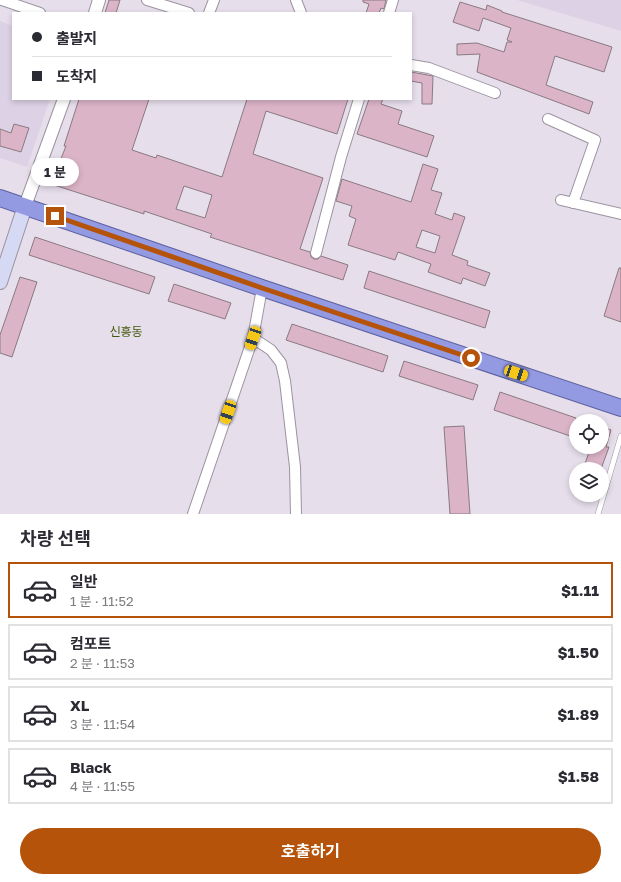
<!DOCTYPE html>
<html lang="ko">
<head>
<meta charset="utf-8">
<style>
  :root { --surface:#fff; --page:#f7f7f7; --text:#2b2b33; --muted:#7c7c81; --line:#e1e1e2; --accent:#b45309 }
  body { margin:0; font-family:"Golos Text","Noto Sans KR",sans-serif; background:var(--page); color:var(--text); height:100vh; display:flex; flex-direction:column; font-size:15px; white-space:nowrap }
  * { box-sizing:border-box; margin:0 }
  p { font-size:13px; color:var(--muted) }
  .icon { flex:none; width:22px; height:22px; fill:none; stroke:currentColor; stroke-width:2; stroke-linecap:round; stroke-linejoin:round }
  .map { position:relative; height:514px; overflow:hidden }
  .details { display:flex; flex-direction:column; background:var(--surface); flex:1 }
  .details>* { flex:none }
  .banner { position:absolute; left:12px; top:12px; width:400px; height:88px; border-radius:0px; box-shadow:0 2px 6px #0003; display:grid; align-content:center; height:88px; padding:0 20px; background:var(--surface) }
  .buttons { position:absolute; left:569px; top:414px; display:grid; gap:8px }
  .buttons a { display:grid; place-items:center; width:40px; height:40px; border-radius:50%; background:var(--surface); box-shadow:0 2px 6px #0003; font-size:20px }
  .end { position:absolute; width:18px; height:18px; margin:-9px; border:5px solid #b45309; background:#fff; box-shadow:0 0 0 2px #fff }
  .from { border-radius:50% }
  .bubble { position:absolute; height:28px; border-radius:14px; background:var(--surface); box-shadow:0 2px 6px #0003; font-size:13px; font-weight:700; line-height:28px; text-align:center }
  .car { position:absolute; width:12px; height:24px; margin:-12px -6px; border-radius:5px; box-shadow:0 0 3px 1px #0007; background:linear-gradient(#f5c518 24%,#345 0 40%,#f5c518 0 76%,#345 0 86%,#f5c518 0) }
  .banner b { display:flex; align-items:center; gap:14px; height:38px; font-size:15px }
  .banner b+b { border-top:1px solid var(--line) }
  .banner i { width:10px; height:10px; background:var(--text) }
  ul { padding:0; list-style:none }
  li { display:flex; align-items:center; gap:12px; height:56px; margin:0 8px 6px; padding:0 12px; border:2px solid var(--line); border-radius:0px }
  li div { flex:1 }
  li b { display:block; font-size:15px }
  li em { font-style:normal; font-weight:700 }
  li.on { border-color:var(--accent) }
  li>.icon { width:36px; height:36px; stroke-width:1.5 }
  h2 { padding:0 20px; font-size:18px; line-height:48px }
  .action { display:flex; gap:8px; margin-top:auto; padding:8px 20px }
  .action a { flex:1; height:46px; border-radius:24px; background:var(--accent); color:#fff; font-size:16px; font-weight:700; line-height:46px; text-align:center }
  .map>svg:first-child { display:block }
  .built { fill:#ddd1e5 }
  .building { fill:#dcb4c8; stroke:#897a81; fill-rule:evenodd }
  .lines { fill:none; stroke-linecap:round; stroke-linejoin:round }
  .service-casing { stroke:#9b94a0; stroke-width:6 }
  .minor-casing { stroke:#9b94a0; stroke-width:12 }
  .tertiary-casing { stroke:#9b94a0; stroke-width:14 }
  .secondary-casing { stroke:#9b94a0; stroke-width:16 }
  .trunk-casing { stroke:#5b5f9c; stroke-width:18 }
  .service { stroke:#fff; stroke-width:5 }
  .minor { stroke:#fff; stroke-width:10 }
  .tertiary { stroke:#fff; stroke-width:12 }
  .secondary { stroke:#d6d9f4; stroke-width:14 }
  .trunk { stroke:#939ae2; stroke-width:16 }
  .route { stroke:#b45309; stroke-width:5 }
  .labels { text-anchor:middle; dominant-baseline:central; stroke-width:3; stroke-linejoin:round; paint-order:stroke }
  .quarter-label { font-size:12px; fill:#45590d; stroke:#e6deeb }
</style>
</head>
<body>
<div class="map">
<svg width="621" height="514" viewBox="0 0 621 514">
  <rect width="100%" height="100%" fill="#e6deeb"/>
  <path class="built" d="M517,0H621V31Z
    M0,21L13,26V99H50L27,167L0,158Z"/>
  <path class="building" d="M109,0H120L116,13H105Z
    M363,0H386L384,9L381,8L379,13H366L369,4L363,2Z
    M460,2L486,10L487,5L502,11V12L612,47L604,72L555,56L546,85L593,102L589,114L477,72L480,54L457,55V44L477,43L504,52L507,42H512L507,40L511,28L483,18L479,31L453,22Z
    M411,72L433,76L432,104H422V83L411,81Z
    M79,99H149L132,150L156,158L157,155L222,177L247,99H348L337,134L266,111L253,154L323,178L300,249L310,252L311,257L314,259H318L321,256L348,265L343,280L210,237L212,234L144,211V214L51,184L66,146H64ZM184,186L212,195L205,218L176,209Z
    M369,99H383L381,104L402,111L398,124L434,136L427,157L357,134Z
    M14,124L29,128L21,152L0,146V129L11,133Z
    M423,164L438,169L431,190L442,193L435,214L452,220L454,213L465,217L452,255L468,261L467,265L490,273L485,286L463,278L461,284L428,272L431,264L398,252L395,260L348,245L356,219L349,216L352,206L336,201L342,179L411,202ZM422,230L440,236L435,253L416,247Z
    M35,237L155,277L149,294L29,255Z
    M619,268H621V322L604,316Z
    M369,271L490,311L485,328L364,288Z
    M20,277L37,282L12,357L0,353V335Z
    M174,284L231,303L225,319L168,301Z
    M292,324L388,356L383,372L286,340Z
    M404,361L478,385L473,400L399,376Z
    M500,392L576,418V438L494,410Z
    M464,426L470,514H450L444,427Z
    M602,427L611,430L606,447H609L601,469H583L591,447H602Z"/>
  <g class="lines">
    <g class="service-casing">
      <path id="service" d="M598,514L621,436"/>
    </g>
    <g class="minor-casing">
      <path id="minor" d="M2,0L40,13
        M147,0L189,13
        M296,0L301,13
        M209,13L214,0
        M389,13L393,0
        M411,65L429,68L495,93
        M548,119L595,140L573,203
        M561,200L621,214
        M316,253L341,157L359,99
        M253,338L271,350L281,363L285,381L295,467L296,514
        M193,514L253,338L262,288"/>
    </g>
    <g class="tertiary-casing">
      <path id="tertiary" d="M95,13L99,0
        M25,206L64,99"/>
    </g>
    <g class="secondary-casing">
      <path id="secondary" d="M0,282L25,206"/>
    </g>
    <g class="trunk-casing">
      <path id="trunk" d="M0,198L262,288L621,408"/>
    </g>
    <use href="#service" class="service"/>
    <use href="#minor" class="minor"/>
    <use href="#tertiary" class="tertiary"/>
    <use href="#secondary" class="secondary"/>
    <use href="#trunk" class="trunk"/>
  </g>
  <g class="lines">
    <path class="route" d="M55,216L262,288L471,358"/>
  </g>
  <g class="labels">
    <g class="quarter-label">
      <text x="126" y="331">신흥동</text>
    </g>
  </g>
</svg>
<div class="buttons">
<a><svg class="icon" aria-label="locate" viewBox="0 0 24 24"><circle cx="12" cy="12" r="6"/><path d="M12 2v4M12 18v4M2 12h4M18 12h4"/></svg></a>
<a><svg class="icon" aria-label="layers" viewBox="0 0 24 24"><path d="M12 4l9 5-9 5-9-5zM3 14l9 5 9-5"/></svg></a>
</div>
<i class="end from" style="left:471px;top:358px"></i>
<i class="end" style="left:55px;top:216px"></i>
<div class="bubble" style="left:31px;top:158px;width:48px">1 분</div>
<i class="car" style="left:253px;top:338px;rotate:199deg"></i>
<i class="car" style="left:516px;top:373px;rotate:108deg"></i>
<i class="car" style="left:228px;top:412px;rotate:199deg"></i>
<div class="banner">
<b><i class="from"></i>출발지</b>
<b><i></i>도착지</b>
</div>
</div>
<section class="details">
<h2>차량 선택</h2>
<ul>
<li class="on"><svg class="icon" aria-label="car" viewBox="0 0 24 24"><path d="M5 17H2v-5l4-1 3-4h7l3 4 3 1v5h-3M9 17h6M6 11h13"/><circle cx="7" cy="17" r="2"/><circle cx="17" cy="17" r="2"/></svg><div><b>일반</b><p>1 분 · 11:52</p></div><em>$1.11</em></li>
<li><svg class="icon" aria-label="car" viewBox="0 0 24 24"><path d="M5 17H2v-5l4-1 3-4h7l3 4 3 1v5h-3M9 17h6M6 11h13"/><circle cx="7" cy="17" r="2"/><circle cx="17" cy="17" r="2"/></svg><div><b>컴포트</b><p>2 분 · 11:53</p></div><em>$1.50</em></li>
<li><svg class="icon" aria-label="car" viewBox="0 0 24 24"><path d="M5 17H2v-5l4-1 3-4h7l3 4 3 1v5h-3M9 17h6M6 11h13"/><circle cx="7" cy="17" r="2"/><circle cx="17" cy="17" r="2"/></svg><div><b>XL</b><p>3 분 · 11:54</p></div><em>$1.89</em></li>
<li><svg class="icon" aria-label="car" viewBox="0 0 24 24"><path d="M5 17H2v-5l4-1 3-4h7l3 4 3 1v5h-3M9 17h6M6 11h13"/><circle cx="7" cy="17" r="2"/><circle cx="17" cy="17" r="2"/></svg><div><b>Black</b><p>4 분 · 11:55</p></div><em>$1.58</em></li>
</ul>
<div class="action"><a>호출하기</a></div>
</section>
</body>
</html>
